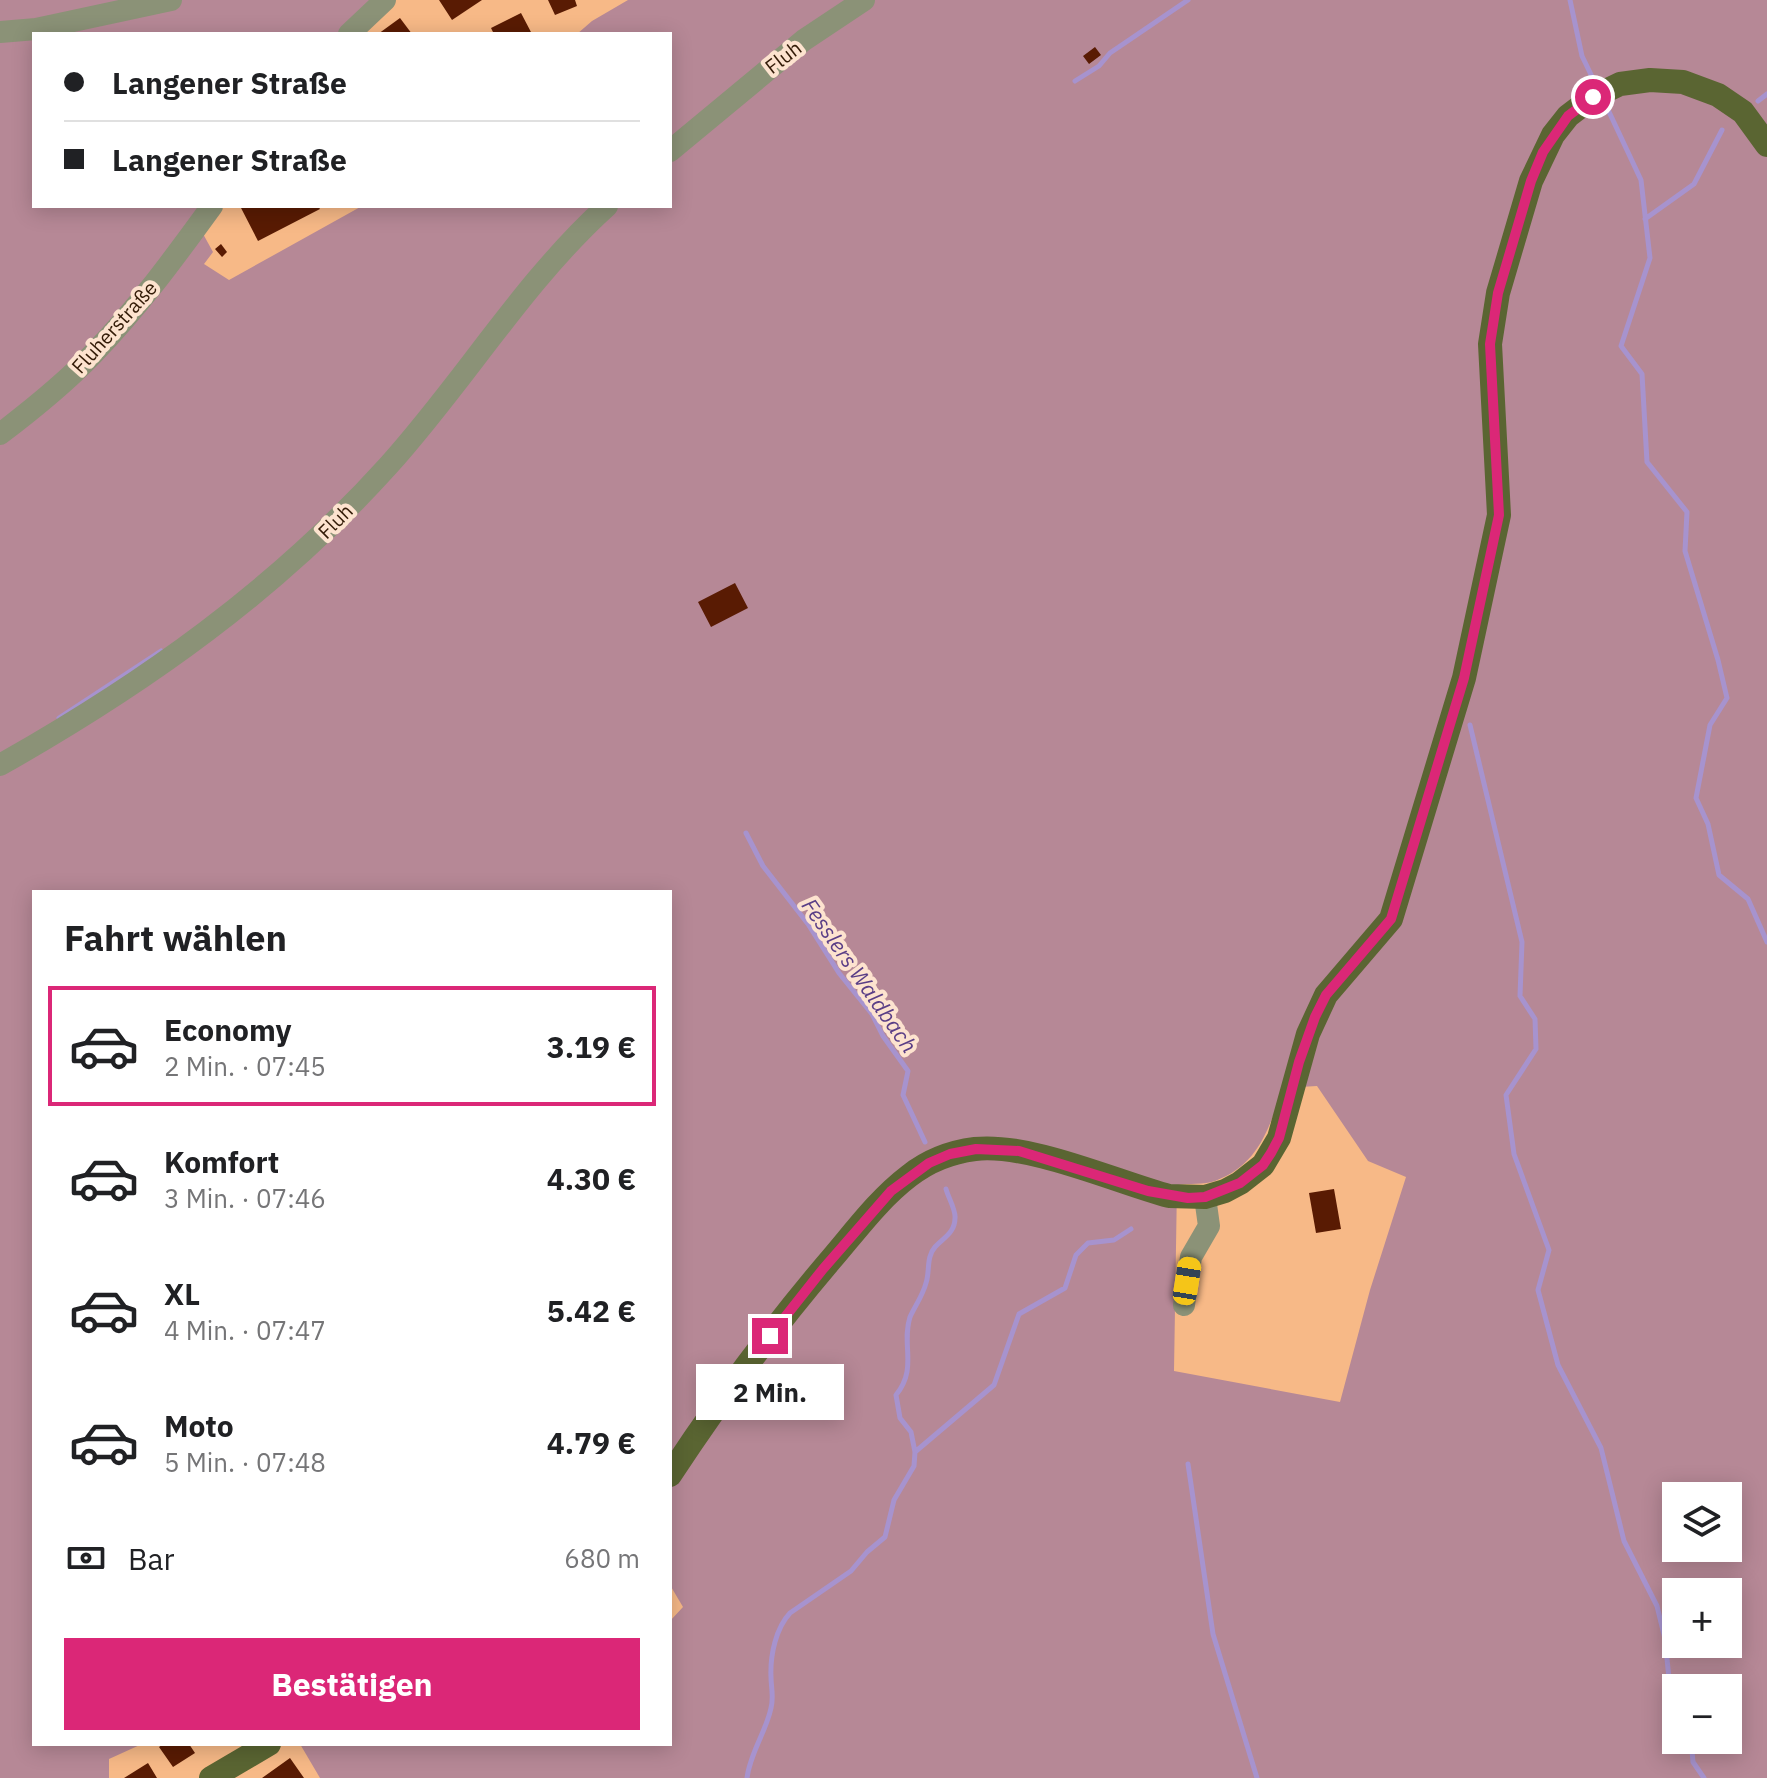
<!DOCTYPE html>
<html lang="de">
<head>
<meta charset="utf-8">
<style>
  :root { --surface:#fff; --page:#f2f2f2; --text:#202124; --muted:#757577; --line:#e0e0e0; --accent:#db2777 }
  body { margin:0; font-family:"IBM Plex Sans",sans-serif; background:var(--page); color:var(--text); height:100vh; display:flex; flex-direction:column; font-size:30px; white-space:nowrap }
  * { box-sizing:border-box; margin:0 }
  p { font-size:26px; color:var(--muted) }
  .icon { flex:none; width:44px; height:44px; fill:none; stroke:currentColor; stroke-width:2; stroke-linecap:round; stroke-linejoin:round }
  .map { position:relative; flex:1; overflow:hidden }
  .sheet { position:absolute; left:32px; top:890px; width:640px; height:856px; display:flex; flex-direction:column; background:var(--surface); border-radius:0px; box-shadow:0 4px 20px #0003 }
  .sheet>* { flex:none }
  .guide { position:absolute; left:32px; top:32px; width:640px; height:176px; border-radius:0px; box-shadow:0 4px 20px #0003; display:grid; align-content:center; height:176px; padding:0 32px; background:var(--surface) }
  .fabs { position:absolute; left:1662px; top:1482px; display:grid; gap:16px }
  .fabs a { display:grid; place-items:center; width:80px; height:80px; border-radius:0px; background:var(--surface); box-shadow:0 4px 20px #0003; font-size:40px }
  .end { position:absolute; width:36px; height:36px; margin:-18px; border:10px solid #db2777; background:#fff; box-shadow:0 0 0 4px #fff }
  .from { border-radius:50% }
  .bubble { position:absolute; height:56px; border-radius:0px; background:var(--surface); box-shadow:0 4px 20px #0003; font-size:26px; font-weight:800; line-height:56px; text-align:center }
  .car { position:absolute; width:24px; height:48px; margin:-24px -12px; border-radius:10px; box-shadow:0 0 6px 2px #0007; background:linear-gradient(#f5c518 24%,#345 0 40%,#f5c518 0 76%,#345 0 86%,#f5c518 0) }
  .guide b { display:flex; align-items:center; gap:28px; height:76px; font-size:30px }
  .guide b+b { border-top:2px solid var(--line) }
  .guide i { width:20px; height:20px; background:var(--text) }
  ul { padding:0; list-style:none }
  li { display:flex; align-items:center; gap:24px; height:120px; margin:0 16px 12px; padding:0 16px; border:4px solid transparent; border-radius:0px }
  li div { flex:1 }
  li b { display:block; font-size:30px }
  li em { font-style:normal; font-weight:800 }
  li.on { border-color:var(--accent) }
  li>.icon { width:72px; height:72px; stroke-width:1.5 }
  h2 { padding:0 32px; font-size:36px; line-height:96px }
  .pay { display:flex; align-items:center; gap:20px; height:88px; padding:0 32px; font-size:30px }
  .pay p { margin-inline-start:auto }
  .button { display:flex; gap:16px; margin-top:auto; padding:16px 32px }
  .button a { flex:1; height:92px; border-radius:0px; background:var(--accent); color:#fff; font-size:32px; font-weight:800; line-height:92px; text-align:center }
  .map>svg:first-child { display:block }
  .green { fill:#b68896; fill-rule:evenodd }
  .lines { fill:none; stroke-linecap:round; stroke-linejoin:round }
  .stream { stroke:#a793ce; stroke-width:5 }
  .building { fill:#591b03 }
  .minor { stroke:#8b9277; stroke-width:22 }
  .major { stroke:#5a6532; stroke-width:24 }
  .route { stroke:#db2777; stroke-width:10 }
  .labels { text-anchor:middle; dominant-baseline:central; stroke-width:8; stroke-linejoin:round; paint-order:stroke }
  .street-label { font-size:20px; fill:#331b07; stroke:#fde3cf }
  .water-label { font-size:22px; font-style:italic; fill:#5a3e86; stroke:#fde3cf }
</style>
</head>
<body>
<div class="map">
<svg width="1767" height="1778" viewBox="0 0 1767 1778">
  <rect width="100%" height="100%" fill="#f7b987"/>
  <path class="green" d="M0,0H374L339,34H34V206H202V232L213,252L204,264L229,280L362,206H670V34H577L592,21L628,0H1767V1778H320L300,1744H670V1621L683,1607L670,1585V892H34V1744H142L109,1759V1778H0ZM1317,1086L1368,1161L1406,1177L1370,1290L1340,1402L1174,1371L1177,1185C1189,1183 1204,1185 1215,1181C1259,1165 1269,1128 1283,1088ZM1676,1496H1728V1548H1676ZM1676,1592H1728V1644H1676ZM1676,1688H1728V1740H1676Z"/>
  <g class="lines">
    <path class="stream" d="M1570,0L1582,56L1597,87
      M1075,81L1099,66L1110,53L1188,0
      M1603,99L1641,180L1650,258L1621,346L1642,374L1647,462L1687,512L1685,551L1718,660L1727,698L1710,725L1696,798L1708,824L1719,875L1748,899L1767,942
      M1758,101L1767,94
      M1645,219L1694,184L1722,130
      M59,718L161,651
      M1470,725L1522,942L1520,996L1535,1019L1536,1049L1506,1095L1514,1154L1549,1250L1538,1290L1558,1365L1601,1448L1624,1541L1657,1606L1665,1639L1671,1698L1676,1708
      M746,833L763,866L808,924L839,973L872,1014L883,1036L908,1071L903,1095L925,1142
      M915,1452L994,1385L1019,1314L1065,1288L1076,1255L1088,1243L1114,1240L1131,1229
      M1188,1464L1213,1634L1257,1778
      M1691,1740L1693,1762L1704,1778
      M747,1778C750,1753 766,1732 771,1708C774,1697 771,1687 771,1677C770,1655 776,1628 790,1613L851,1571L867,1552L885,1537L894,1500L914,1466L915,1452L911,1432L900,1418L896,1395C918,1368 901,1345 910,1317C915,1306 923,1295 926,1283C930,1272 926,1257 935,1247C943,1238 955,1233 955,1218C956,1210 948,1197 946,1189"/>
  </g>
  <path class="building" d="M439,0H482L452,20Z
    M548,0H575L577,6L555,15Z
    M521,13L532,34H494L491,28Z
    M400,18L412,34H378Z
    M1095,47L1101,55L1089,64L1083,56Z
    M240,206H318L320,209L258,241Z
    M221,244L227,252L222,257L215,249Z
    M735,583L748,608L711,627L698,602Z
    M1334,1189L1341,1229L1316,1233L1309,1193Z
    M163,1744H189L195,1753L173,1767L159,1747Z
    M290,1758L304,1778H262Z
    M148,1763L157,1778H124Z"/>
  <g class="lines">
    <path class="minor" d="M0,32L36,29L171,0
      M349,34L385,0
      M670,151L804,40L864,0
      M0,434C33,409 64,384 93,354C137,309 175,257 212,206
      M0,765C145,683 276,590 388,466C464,382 523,282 607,206
      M1184,1305L1191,1257L1209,1226L1205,1197"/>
    <path class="major" d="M670,1475C720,1399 775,1325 834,1256C857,1229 880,1198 909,1176C928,1161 951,1152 975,1149C1030,1143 1114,1181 1169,1196L1205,1197L1225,1191L1240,1183L1263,1165L1279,1138L1308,1034L1326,995L1391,919L1464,678L1499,515L1490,344L1498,293L1531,181L1553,135L1568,116L1593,97L1620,84L1650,80L1683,82L1718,95L1743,112L1767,145
      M211,1778L269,1744"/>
  </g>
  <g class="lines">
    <path class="route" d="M770,1336L823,1269L891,1191L929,1163L950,1154L976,1149L1019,1151L1148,1191L1188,1198L1205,1197L1240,1183L1263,1165L1271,1153L1279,1138L1299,1062L1315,1017L1326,995L1391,919L1464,678L1499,515L1490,344L1498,293L1531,181L1543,152L1568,116L1593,97"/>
  </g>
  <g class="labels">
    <g class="street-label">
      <text transform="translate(783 57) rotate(-38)">Fluh</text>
      <text transform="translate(114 327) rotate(-48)">Fluherstraße</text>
      <text transform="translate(335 521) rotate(-45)">Fluh</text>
    </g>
    <g class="water-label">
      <text transform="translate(860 975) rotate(55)">Fesslers Waldbach</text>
    </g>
  </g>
</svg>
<div class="fabs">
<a><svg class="icon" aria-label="layers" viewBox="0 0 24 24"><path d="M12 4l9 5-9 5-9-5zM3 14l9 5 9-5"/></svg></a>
<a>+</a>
<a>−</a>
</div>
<i class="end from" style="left:1593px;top:97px"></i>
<i class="end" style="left:770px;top:1336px"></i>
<div class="bubble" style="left:696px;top:1364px;width:148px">2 Min.</div>
<i class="car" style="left:1187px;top:1281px;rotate:9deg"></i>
<div class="guide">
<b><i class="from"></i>Langener Straße</b>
<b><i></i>Langener Straße</b>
</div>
<section class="sheet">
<h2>Fahrt wählen</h2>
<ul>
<li class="on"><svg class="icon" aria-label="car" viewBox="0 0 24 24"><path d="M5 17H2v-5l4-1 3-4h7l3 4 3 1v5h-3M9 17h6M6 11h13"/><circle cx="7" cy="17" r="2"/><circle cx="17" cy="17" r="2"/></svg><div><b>Economy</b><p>2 Min. · 07:45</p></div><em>3.19 €</em></li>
<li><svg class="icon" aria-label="car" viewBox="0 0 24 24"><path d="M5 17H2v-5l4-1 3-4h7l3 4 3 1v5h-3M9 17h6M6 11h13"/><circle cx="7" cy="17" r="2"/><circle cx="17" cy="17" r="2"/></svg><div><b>Komfort</b><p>3 Min. · 07:46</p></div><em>4.30 €</em></li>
<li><svg class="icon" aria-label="car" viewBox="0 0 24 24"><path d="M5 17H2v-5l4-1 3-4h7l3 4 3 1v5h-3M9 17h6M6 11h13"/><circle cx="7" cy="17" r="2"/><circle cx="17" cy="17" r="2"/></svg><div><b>XL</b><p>4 Min. · 07:47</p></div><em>5.42 €</em></li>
<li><svg class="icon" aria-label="car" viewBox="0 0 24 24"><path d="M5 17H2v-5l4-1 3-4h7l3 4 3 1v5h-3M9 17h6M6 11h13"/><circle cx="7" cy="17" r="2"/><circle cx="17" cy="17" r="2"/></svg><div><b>Moto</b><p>5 Min. · 07:48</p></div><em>4.79 €</em></li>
</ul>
<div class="pay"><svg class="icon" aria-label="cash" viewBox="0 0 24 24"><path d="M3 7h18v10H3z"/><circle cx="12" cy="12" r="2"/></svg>Bar<p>680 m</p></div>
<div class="button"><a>Bestätigen</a></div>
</section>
</div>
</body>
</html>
